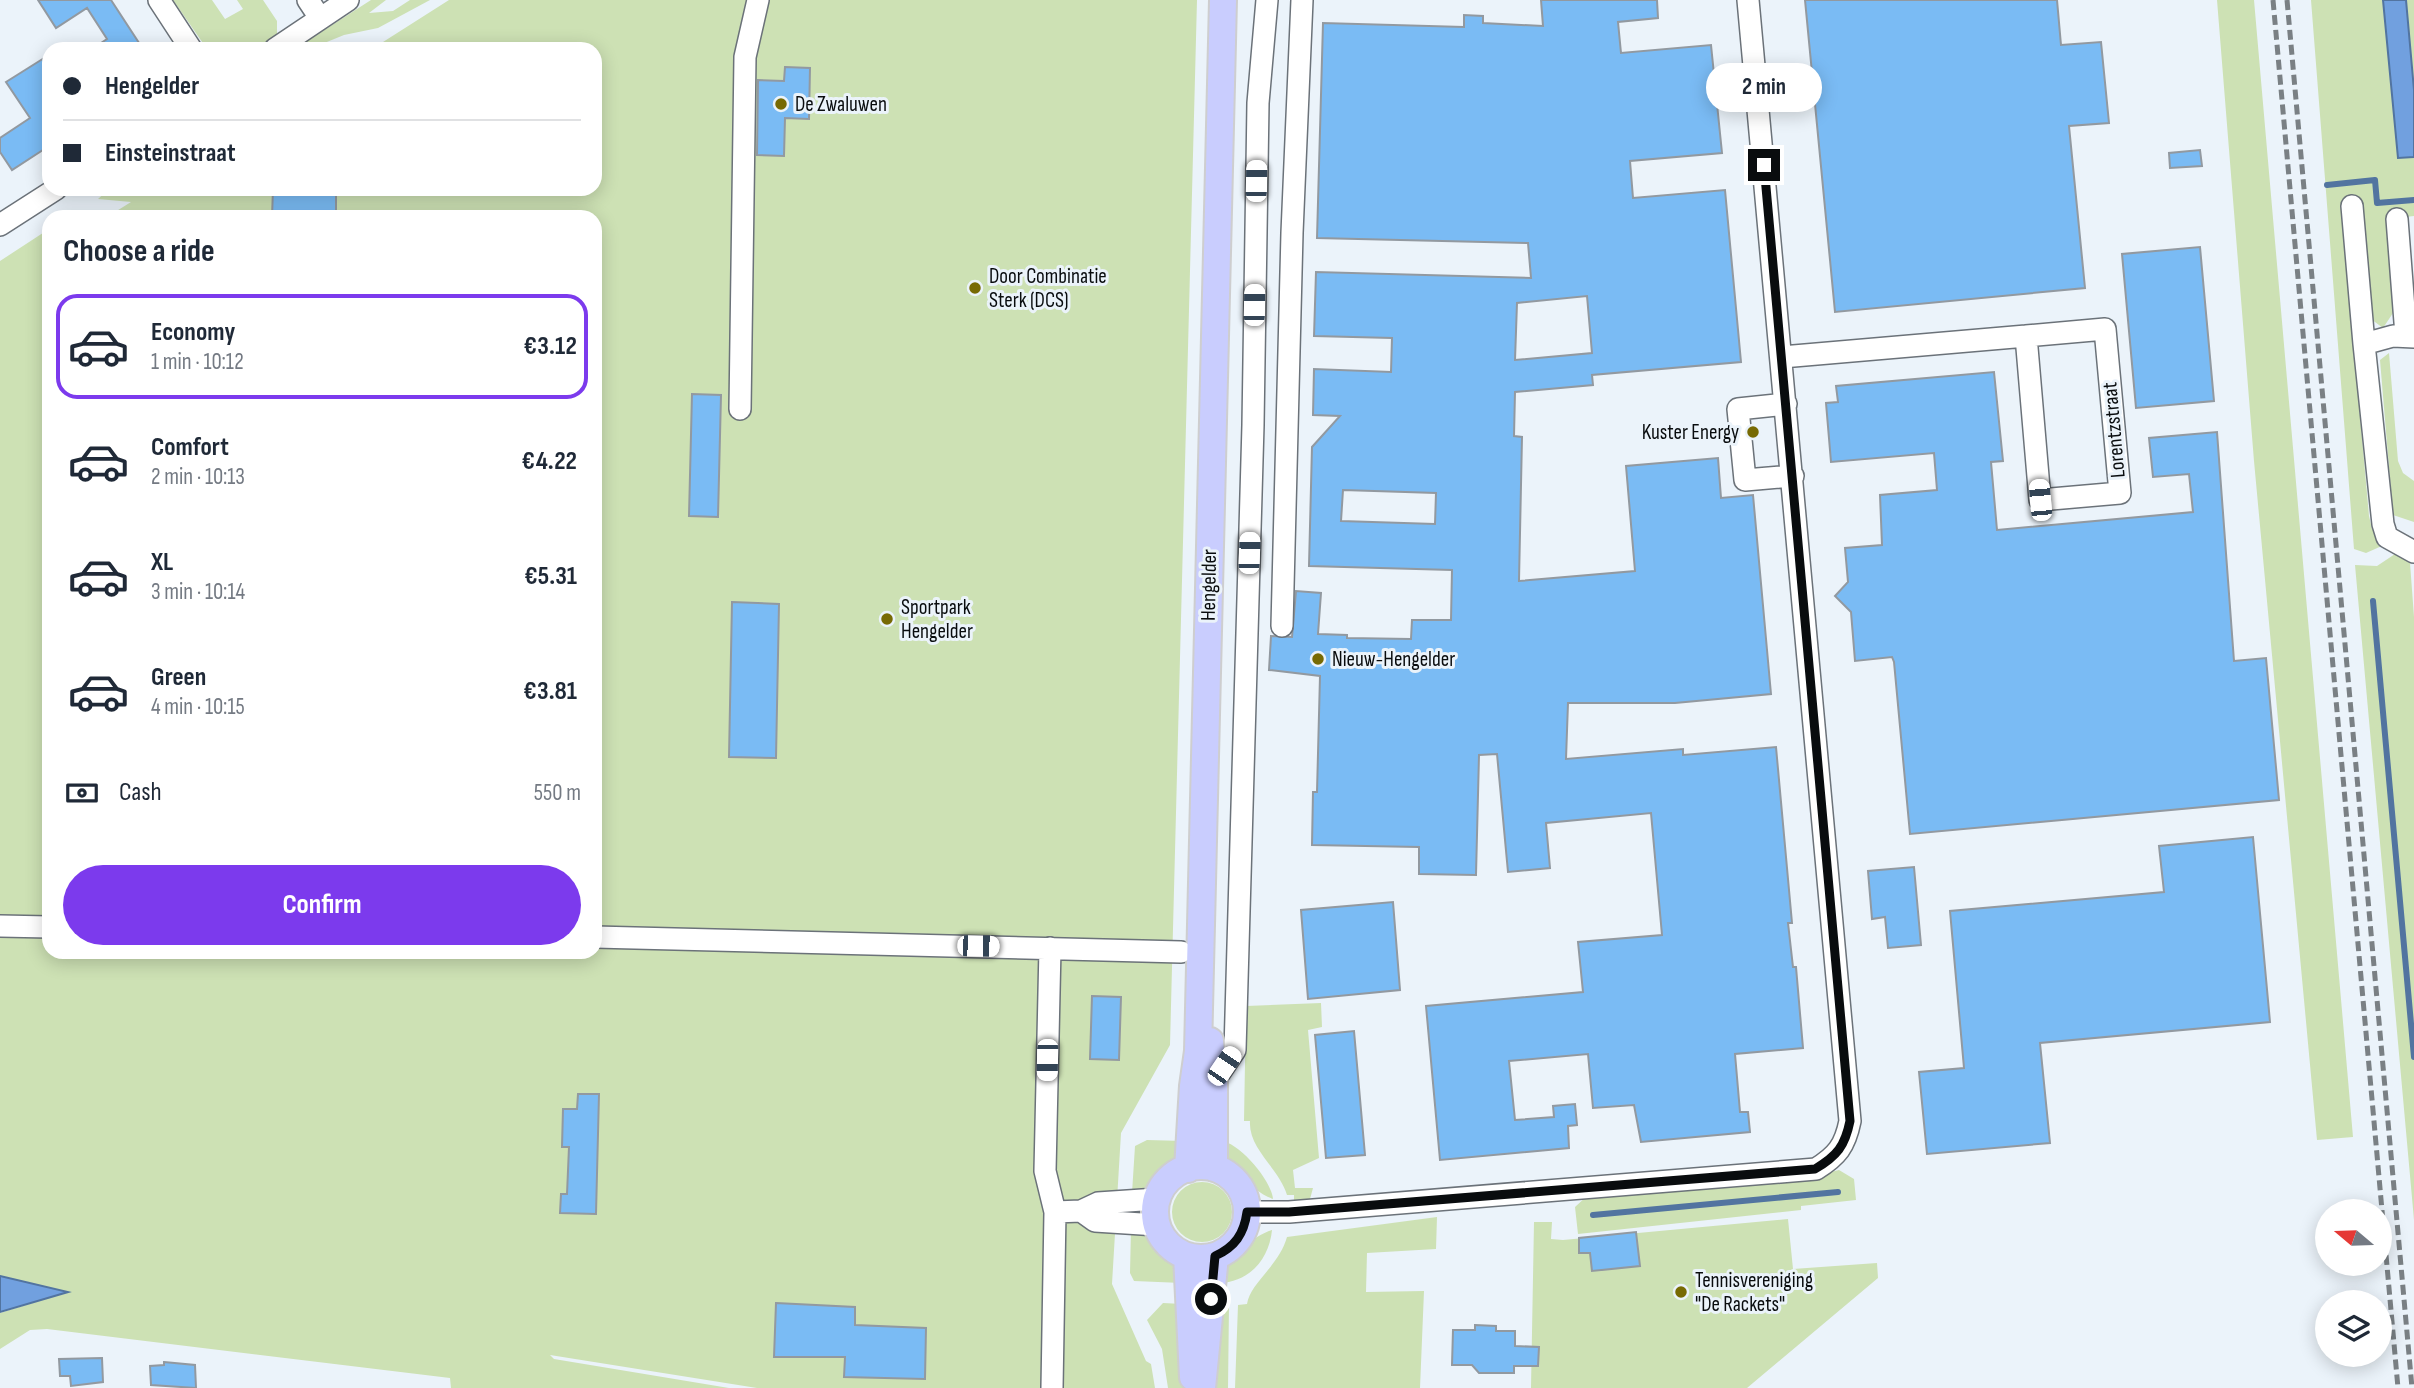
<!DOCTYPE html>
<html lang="en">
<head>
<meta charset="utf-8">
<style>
  :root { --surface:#fff; --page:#f2f2f3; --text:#1f2937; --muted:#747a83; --line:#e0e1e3; --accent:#7c3aed }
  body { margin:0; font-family:"Sofia Sans Condensed",sans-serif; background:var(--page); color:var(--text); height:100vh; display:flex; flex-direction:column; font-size:26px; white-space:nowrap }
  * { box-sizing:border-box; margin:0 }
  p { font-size:23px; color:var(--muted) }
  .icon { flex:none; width:38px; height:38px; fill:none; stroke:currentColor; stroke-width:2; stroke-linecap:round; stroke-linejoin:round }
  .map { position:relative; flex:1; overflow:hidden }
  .side { position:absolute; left:42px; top:210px; width:560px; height:749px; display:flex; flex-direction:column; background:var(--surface); border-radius:21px; box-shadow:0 4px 18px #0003 }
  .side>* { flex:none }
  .guide { position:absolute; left:42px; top:42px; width:560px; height:154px; border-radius:21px; box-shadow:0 4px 18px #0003; display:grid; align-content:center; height:154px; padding:0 21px; background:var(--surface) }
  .needle { width:46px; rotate:289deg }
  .tools { position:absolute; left:2315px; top:1199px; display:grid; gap:14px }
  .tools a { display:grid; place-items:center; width:77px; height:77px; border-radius:50%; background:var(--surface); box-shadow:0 4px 18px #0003; font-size:35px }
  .end { position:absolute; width:32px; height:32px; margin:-16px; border:9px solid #090c0e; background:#fff; box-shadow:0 0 0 4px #fff }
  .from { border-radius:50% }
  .bubble { position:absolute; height:49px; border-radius:24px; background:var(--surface); box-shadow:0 4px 18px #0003; font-size:23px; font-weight:700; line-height:49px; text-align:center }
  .car { position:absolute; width:21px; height:42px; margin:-21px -10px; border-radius:9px; box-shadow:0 0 5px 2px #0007; background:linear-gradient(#fff 24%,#345 0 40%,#fff 0 76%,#345 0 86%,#fff 0) }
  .guide b { display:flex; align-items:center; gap:24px; height:66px; font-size:26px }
  .guide b+b { border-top:2px solid var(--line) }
  .guide i { width:18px; height:18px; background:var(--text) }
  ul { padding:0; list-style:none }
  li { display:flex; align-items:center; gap:21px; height:105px; margin:0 14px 10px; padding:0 7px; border:4px solid transparent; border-radius:21px }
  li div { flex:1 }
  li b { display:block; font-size:26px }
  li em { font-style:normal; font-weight:700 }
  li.current { border-color:var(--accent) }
  li>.icon { width:63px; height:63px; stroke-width:1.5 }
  h2 { padding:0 21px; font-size:32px; line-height:84px }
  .pay { display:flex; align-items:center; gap:18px; height:77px; padding:0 21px; font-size:26px }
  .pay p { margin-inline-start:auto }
  .action { display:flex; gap:14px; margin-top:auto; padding:14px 21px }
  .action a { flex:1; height:80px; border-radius:42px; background:var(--accent); color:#fff; font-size:28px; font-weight:700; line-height:80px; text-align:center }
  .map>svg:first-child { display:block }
  .green { fill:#cde1b4 }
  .water { fill:#71a0df; stroke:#5274a0; stroke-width:2 }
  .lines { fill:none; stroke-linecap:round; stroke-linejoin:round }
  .stream { stroke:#5274a0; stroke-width:6 }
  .building { fill:#7abbf4; stroke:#9299a0; stroke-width:2; fill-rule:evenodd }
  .minor-casing { stroke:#6b7279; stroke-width:24 }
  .major-casing { stroke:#cececf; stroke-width:30 }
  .minor { stroke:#fff; stroke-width:21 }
  .major { stroke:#c9cdfe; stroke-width:26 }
  .rail { stroke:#7a8084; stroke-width:5; stroke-dasharray:10 5; stroke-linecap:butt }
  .route { stroke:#090c0e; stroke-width:9 }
  .poi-dot { fill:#776a03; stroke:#ebf3fa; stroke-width:2.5 }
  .labels { text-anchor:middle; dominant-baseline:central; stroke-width:6; stroke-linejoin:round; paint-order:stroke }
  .poi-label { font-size:21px; fill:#090c0e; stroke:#ebf3fa; text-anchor:start }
  .street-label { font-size:21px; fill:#090c0e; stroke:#ebf3fa }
</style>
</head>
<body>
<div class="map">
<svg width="2414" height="1388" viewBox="0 0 2414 1388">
  <rect width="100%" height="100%" fill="#ebf3fa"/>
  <path class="green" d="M173,0H212L225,19L243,9L237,0H263L277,21V35L254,49H207Z
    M371,0H386L369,13L393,11L410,0H430L378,28L344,35L317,46L304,43Z
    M449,0H1197L1170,1045L1121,1133L1112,1284L1146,1361L1151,1364L1155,1388H757L550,1355L554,1359L729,1388H451L450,1378L47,1329L30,1330L0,1349V1313L67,1292L0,1276V261L49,229V952H595V217H68L85,210L115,212L131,202L98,199L109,189H595V49H372Z
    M2217,0H2254L2353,1137L2317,1140L2254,461Z
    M2311,0H2414V216L2386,219L2395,310L2383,328L2371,319L2360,202L2341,204L2369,516L2372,529L2384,545L2366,553L2354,549Z
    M2389,353L2398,461L2403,473L2414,481V522L2393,515L2380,360Z
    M2395,554L2410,563L2414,617V1220L2355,565L2377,566Z
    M1321,1003L1322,1027L1308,1030L1319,1158L1293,1170L1295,1188H1313L1310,1199L1294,1200V1195H1287C1279,1168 1248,1149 1250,1121H1244L1246,1006Z
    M1147,1140L1184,1141C1175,1164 1157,1185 1132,1193L1135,1146Z
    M1221,1141C1239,1142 1272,1181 1273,1199C1249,1190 1229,1164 1221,1141Z
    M1839,1170L1854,1179L1856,1200L1801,1206V1210L1578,1234L1575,1207L1587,1196L1818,1175Z
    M1172 1212a30 30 0 1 1 60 0a30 30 0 1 1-60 0Z
    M1437,1217L1436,1249L1367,1253L1366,1292L1424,1291L1420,1388H1235L1238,1305L1247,1304C1250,1283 1279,1266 1287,1237Z
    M1788,1219L1793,1269L1877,1263L1878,1278L1747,1388H1531L1534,1222H1552L1551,1239L1563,1240Z
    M1131,1229C1154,1236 1175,1260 1182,1283L1134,1281L1130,1273Z
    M1272,1230C1269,1260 1249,1282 1219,1283C1228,1260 1248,1238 1272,1230Z
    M1163,1303L1182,1304L1187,1388H1168L1162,1349L1147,1320Z
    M1218,1305H1229L1228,1388H1210Z"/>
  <path class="water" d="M2383,0H2406L2414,90V157L2398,158Z
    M0,1276L68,1292L0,1312Z"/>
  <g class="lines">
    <path class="stream" d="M2327,185L2375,180L2377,203L2414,200
      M2373,601L2414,1057
      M1593,1215L1838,1192"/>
  </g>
  <path class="building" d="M38,0H111L143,49H92L107,39L87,8L56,28Z
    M1541,0H1657L1658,18L1618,22L1621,53L1711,45L1722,153L1630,161L1633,198L1725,190L1741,362L1592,375L1593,385L1515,392L1514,436L1522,437L1519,581L1635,571L1626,466L1718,458L1721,498L1753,495L1771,694L1675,703H1568L1566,759L1683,749V755L1776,747L1792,923H1788L1793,967H1796L1803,1048L1735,1054L1740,1112H1748L1750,1132L1641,1142L1634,1105L1593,1108L1588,1054L1509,1061L1515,1120L1554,1117L1553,1106L1575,1104L1577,1125L1568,1126L1569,1148L1440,1160L1426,1006L1583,992L1578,942L1662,935L1651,813L1546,823L1550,868L1508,872L1497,754L1479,755L1476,875L1419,874V847L1312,845L1313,792H1317L1320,676L1269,670L1271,636L1292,637L1296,591L1321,593L1318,634L1347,635V638L1411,639L1412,620H1451L1452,570L1309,566L1312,447L1340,416L1313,415L1314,369L1391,372L1392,338L1314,336L1316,272L1531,278L1528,243L1317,238L1323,23L1464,27V15L1483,16V23L1543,26ZM1587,296L1592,353L1515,360L1517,303ZM1343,490L1436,493L1435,524L1341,521Z
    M1805,0H2057L2061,45L2101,42L2109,123L2069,126L2085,288L1835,312Z
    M49,55V146L12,170L0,152V138L30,118L6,82Z
    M785,67L810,68L809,119L785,118L784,156L757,155L758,80L784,81Z
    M2200,150L2202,166L2170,168L2169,153Z
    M273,189H336V212L303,211V217H272Z
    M2200,247L2214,401L2136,408L2122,254Z
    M1994,372L2003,461L1991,462L1997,530L2193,512L2189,474L2153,477L2149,438L2217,432L2234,661L2266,658L2279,800L1910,834L1894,662L1892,657L1855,661L1851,612L1835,596L1848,582L1845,548L1882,545L1880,495L1937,490L1934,453L1831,462L1826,403L1838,402L1836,386Z
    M692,394L721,395L718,517L689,516Z
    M732,602L779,604L776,758L729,757Z
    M2253,837L2270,1022L2040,1043L2050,1143L1927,1154L1919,1072L1964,1068L1950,911L2164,892L2159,846Z
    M1914,867L1921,945L1888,948L1885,917L1872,919L1868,871Z
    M1393,902L1400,990L1308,999L1301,910Z
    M1092,996L1121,997L1119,1060L1090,1059Z
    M1354,1031L1365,1155L1326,1158L1315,1035Z
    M578,1094H599L596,1214L560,1213L561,1194H567L569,1147H562L563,1109H577Z
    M1636,1232L1640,1266L1592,1271L1590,1253H1579V1238Z
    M776,1303L855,1307V1325L926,1328L925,1379L844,1377L845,1357H774Z
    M1475,1325L1496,1326V1331H1515V1346L1539,1347L1538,1366H1514V1373H1479L1472,1365H1452L1453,1330H1475Z
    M102,1358L103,1382L71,1386L70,1376H60L59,1359Z
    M164,1362L195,1365L196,1388L151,1385L150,1366L164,1365Z"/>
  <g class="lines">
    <g class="minor-casing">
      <path id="minor" d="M159,0L191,49
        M308,0L320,18
        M275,49L348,0
        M2352,206L2364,344
        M2397,219L2406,335
        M0,225L56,189
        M2414,337L2393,336L2364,344L2383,524L2387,537L2414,552
        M1782,357L2026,336L2040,500L2120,493L2105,329L2026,336
        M1786,404L1738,409L1745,480L1793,476
        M740,409L745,57L758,0
        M1282,626L1292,233L1302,0
        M0,926L49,927
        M595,937L1181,952
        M1050,948L1045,1171L1055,1212L1052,1388
        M1214,1081L1235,1050L1253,425L1258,103L1267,0
        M1081,1211L1095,1221L1157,1225
        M1055,1212L1081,1211L1098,1203L1157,1199
        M1247,1212H1289L1816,1169C1837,1156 1845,1146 1850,1121L1748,0"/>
    </g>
    <g class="major-casing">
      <path id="major" d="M1210,1041L1214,1081V1168
        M1155 1212a46 46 0 1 1 92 0a46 46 0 1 1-92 0Z
        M1188,1169L1193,1086L1198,1051L1223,0
        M1187,1256L1193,1377
        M1202,1388L1215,1256"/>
    </g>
    <use href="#minor" class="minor"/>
    <use href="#major" class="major"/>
    <path class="rail" d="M2273,0L2398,1388
      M2287,0L2412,1388"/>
  </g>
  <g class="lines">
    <path class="route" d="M1211,1299L1215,1256C1235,1247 1244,1234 1247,1212H1289L1815,1169C1837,1156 1845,1146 1850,1121L1764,165"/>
  </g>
  <g class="poi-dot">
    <circle cx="781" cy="104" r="7"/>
    <circle cx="975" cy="288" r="7"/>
    <circle cx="1753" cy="432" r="7"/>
    <circle cx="887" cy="619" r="7"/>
    <circle cx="1318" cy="659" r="7"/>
    <circle cx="1681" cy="1292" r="7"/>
  </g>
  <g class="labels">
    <g class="poi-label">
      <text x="795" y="104">De Zwaluwen</text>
      <text x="989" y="276">Door Combinatie<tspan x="989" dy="24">Sterk (DCS)</tspan></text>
      <text x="1739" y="432" text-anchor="end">Kuster Energy</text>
      <text x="901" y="607">Sportpark<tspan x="901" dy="24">Hengelder</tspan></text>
      <text x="1332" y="659">Nieuw-Hengelder</text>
      <text x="1695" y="1280">Tennisvereniging<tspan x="1695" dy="24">"De Rackets"</tspan></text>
    </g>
    <g class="street-label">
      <text transform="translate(2114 430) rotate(-95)">Lorentzstraat</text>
      <text transform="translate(1209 585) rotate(-89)">Hengelder</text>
    </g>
  </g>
</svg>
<div class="tools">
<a><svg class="needle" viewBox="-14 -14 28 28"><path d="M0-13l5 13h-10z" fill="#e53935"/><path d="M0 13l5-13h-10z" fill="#747a83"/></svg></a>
<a><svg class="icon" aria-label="layers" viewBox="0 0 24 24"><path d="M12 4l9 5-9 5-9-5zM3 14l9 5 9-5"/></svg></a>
</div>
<i class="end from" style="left:1211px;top:1299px"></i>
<i class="end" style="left:1764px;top:165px"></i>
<div class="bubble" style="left:1706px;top:63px;width:116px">2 min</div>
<i class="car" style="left:1256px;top:181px;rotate:1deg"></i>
<i class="car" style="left:1254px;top:305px;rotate:1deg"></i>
<i class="car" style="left:2040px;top:500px;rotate:355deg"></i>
<i class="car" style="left:1249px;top:553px;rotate:2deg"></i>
<i class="car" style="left:978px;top:946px;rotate:91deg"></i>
<i class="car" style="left:1047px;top:1060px;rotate:181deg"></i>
<i class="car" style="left:1224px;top:1066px;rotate:34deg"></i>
<div class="guide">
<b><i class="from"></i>Hengelder</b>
<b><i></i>Einsteinstraat</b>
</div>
<section class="side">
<h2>Choose a ride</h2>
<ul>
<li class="current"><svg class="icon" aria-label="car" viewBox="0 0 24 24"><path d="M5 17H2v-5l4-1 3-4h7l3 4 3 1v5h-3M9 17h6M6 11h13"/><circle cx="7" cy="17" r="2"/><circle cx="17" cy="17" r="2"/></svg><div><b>Economy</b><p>1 min · 10:12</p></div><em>€3.12</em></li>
<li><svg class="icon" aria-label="car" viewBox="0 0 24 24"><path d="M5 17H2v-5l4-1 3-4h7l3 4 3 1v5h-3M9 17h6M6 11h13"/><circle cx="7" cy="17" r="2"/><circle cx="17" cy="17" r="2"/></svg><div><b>Comfort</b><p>2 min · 10:13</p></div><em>€4.22</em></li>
<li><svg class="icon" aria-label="car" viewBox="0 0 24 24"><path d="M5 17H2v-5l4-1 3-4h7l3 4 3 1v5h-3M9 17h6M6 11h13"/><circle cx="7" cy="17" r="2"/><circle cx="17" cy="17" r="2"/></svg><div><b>XL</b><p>3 min · 10:14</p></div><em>€5.31</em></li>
<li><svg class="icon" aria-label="car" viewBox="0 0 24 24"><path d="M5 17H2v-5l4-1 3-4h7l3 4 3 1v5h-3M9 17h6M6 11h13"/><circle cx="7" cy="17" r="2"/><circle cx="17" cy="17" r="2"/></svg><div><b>Green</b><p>4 min · 10:15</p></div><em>€3.81</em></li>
</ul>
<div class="pay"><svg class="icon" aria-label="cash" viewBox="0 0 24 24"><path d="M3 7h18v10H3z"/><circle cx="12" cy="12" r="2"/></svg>Cash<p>550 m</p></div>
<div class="action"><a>Confirm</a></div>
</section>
</div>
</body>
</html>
